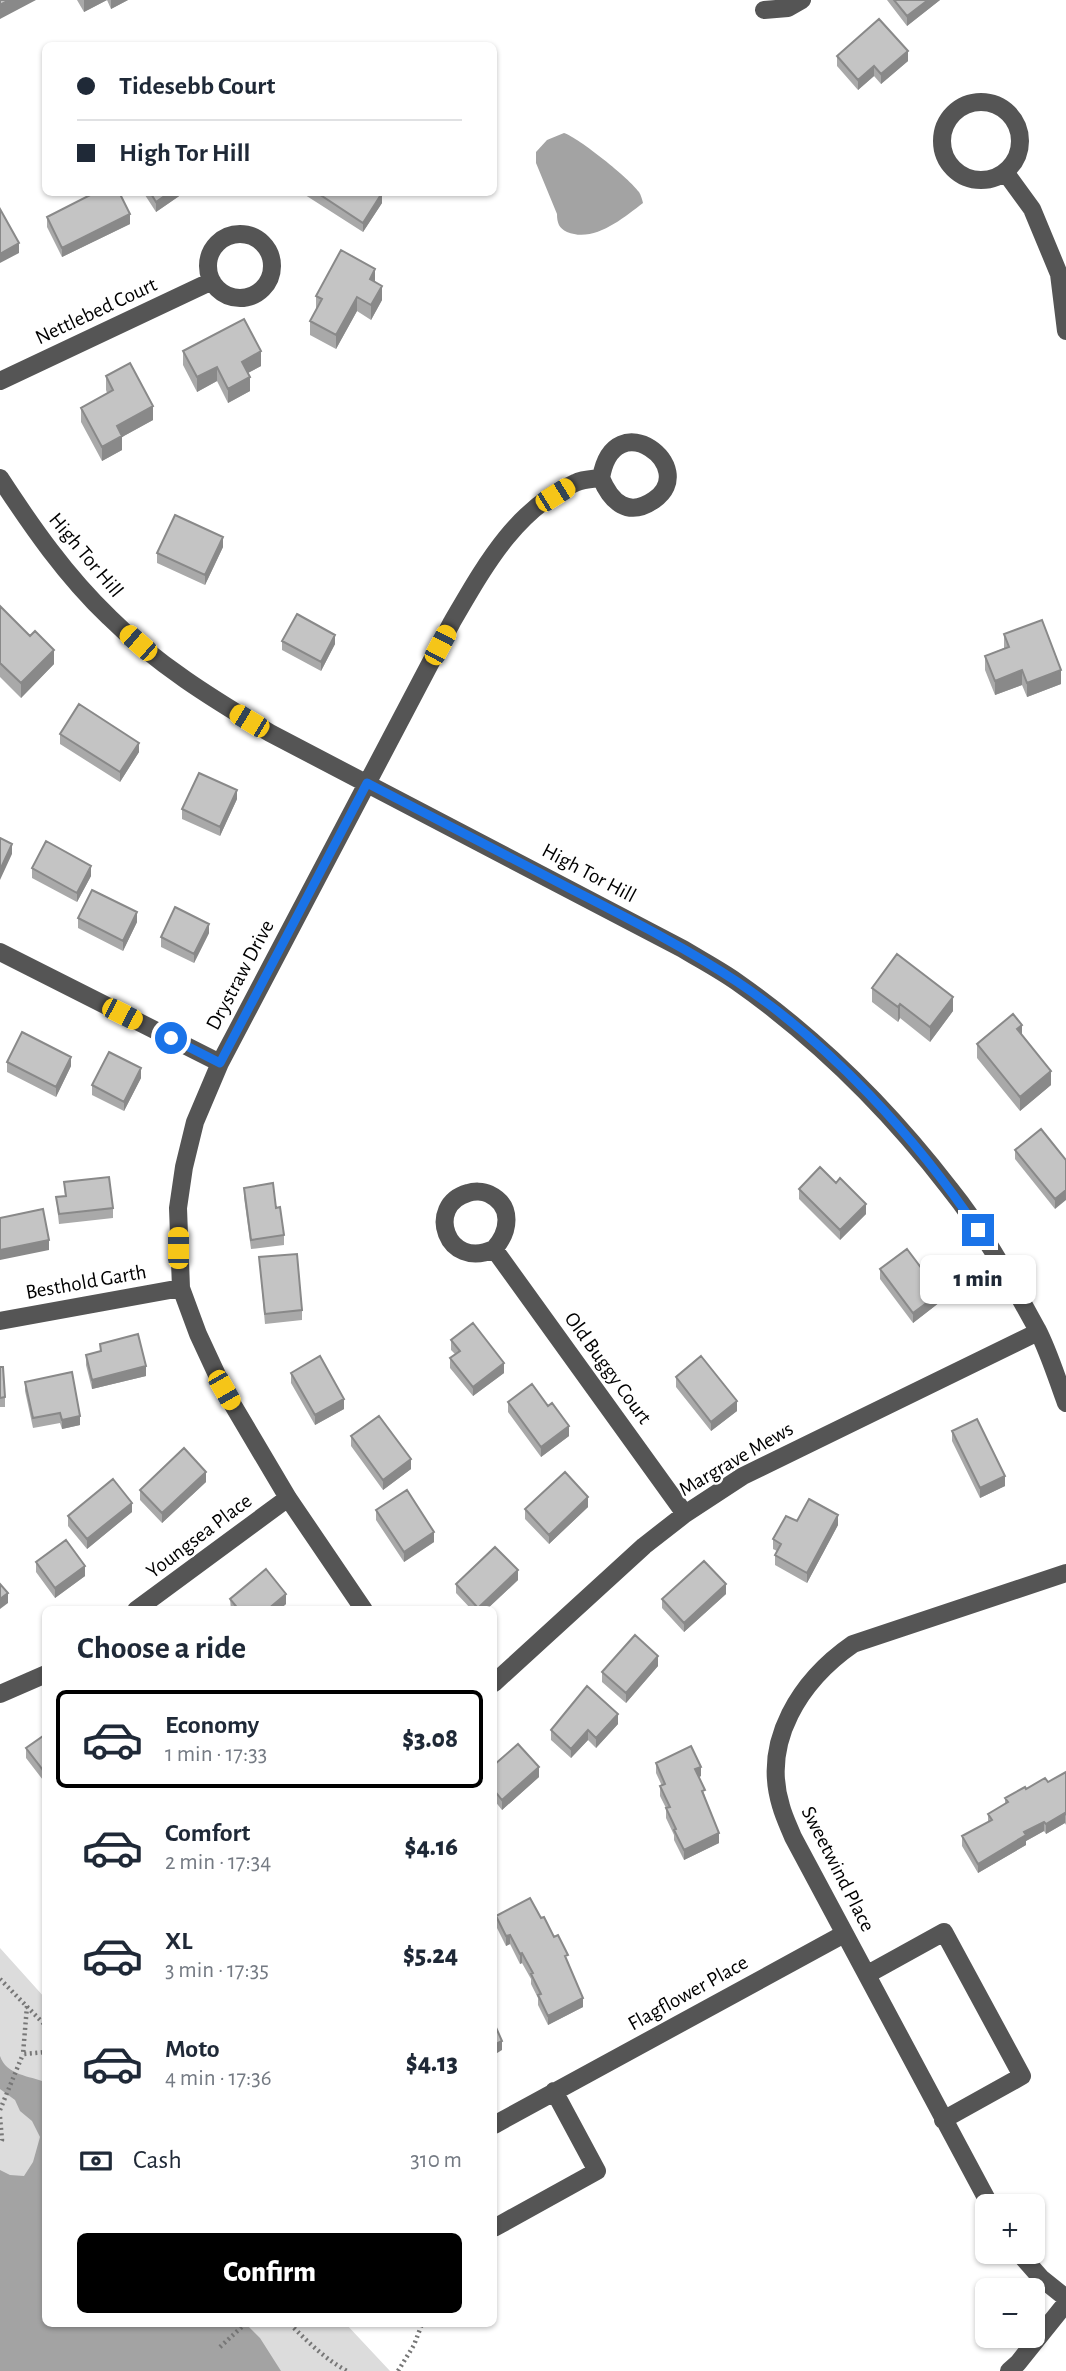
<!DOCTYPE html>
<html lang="en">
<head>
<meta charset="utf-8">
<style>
  :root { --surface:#fff; --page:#f2f2f3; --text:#1f2937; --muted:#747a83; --line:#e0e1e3; --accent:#000 }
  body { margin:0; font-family:"Alegreya Sans",sans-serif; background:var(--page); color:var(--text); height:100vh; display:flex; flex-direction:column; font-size:26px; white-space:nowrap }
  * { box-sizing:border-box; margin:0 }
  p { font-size:23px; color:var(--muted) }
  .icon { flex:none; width:38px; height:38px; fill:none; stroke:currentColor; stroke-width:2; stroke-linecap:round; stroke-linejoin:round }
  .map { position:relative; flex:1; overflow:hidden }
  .sheet { position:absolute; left:42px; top:1606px; width:455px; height:721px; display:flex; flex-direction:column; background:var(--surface); border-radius:10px; box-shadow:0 2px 5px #0004 }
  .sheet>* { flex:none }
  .top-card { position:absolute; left:42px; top:42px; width:455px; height:154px; border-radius:10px; box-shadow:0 2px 5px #0004; display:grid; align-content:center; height:154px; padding:0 35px; background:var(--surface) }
  .fabs { position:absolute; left:975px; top:2194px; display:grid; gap:14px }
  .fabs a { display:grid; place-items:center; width:70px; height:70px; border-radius:10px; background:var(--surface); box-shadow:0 2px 5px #0004; font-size:35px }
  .end { position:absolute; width:32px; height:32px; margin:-16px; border:9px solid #1a73e8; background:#fff; box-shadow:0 0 0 4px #fff }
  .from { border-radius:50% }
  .bubble { position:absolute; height:49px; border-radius:10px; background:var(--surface); box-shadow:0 2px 5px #0004; font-size:23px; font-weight:800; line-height:49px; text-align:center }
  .car { position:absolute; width:21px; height:42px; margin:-21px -10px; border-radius:9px; box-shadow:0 0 5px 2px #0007; background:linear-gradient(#f5c518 24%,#345 0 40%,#f5c518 0 76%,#345 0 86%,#f5c518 0) }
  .top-card b { display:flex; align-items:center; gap:24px; height:66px; font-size:26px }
  .top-card b+b { border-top:2px solid var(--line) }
  .top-card i { width:18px; height:18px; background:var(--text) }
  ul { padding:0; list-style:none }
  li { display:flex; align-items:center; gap:21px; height:98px; margin:0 14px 10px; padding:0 21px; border:4px solid transparent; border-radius:10px }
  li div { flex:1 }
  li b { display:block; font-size:26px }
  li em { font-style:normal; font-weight:800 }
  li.selected { border-color:var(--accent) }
  li>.icon { width:63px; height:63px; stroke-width:1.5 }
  h2 { padding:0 35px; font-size:32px; line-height:84px }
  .pay { display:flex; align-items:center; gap:18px; height:77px; padding:0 35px; font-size:26px }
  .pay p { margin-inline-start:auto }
  .primary-button { display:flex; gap:14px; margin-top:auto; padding:14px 35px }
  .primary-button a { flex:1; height:80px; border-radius:10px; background:var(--accent); color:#fff; font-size:28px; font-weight:800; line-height:80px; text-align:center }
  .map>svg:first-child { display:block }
  .green { fill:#dcdcdc }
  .water { fill:#a3a3a3 }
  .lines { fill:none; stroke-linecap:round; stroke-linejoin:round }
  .path { stroke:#777; stroke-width:4.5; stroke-dasharray:2 3.5; stroke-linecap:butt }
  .minor { stroke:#555; stroke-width:18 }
  .wall { fill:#a9a9a9 }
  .shaded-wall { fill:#898989 }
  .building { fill:#c4c4c4; stroke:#898989; stroke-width:2 }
  .route { stroke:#1a73e8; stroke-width:9 }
  .labels { text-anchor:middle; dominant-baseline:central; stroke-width:5; stroke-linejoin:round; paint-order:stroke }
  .street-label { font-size:21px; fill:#000; stroke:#fff }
</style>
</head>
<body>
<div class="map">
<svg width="1066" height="2371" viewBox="0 0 1066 2371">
  <rect width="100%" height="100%" fill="#fff"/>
  <path class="green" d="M0,1948L45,1998L46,2324H346L390,2371H0Z"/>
  <path class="water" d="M564,133C579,138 630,179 639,192C641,195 642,199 643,203C622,219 594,243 567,232C559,228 557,223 557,214L536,163V152L547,140Z
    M0,2056C6,2075 30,2076 45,2082L46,2324H246L260,2338L281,2371H0V2170L10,2175L24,2176L33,2162L40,2137L32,2121L20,2111L15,2100L0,2089Z"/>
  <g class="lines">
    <path class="path" d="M0,1979L46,2026
      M27,2006L23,2054L46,2052
      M0,2110L23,2054
      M0,2117L2,2140L0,2144
      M290,2324C308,2342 325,2359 347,2371
      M220,2347L245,2324
      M398,2371L414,2345L422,2324"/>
    <path class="minor" d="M764,10L788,8L802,0
      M942 141a39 39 0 1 1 78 0a39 39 0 1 1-78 0Z
      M1005,172L1032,209L1059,274L1066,331
      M208 266a32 32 0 1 1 64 0a32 32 0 1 1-64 0Z
      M0,381L212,281
      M0,478C32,527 66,576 109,617C156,664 213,699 270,733L683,949C701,960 720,970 737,982C818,1039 890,1111 950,1189C984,1231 1011,1282 1037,1329C1049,1352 1057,1379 1066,1403
      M0,952L220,1063
      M494,1249C446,1271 425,1205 468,1193C474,1191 483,1191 489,1194C514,1206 509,1232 494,1249L685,1514
      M0,1321L181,1288
      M136,1610L288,1498
      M364,1610L288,1498L224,1390L198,1334L181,1288L178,1208L184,1167L195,1122L220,1063L452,622C483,569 515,509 575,483C583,479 593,479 601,478C614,401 701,468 654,500C628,518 611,502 601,478
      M494,1683L644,1546L685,1514L743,1476L1038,1332
      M0,1694L46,1674
      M868,1974L944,1932L1022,2076L943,2120
      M494,2125L844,1934
      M991,2207L793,1837C789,1827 784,1817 781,1806C761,1741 801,1680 853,1644L1066,1573
      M494,2228L597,2171L554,2091
      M1018,2252L1041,2278L1066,2298
      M1009,2371L1018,2363L1066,2303"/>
  </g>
  <path class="wall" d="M77,0H128L111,9L107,0L84,12Z
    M887,0H940L907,26Z
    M837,56L908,61L881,84L874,76L858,90L837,66Z
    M143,192H185L156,212Z
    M380,192L382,203L363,232L302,193Z
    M47,217L130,224L62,257L47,227Z
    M375,282L382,300L371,320L357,311L336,349L310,335V321L316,310V296Z
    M183,351L261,366L248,373L250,391L228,403L217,381L197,392L183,365Z
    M106,376L153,420L122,437V450L102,461L81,422V408L107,393L106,390Z
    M223,547L205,585L157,563V553Z
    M0,606L54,664L21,698L0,677Z
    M1004,634L1061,684L1027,697L1022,685L995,695L985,670V656L1004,648Z
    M282,641L335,644L321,671L282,650Z
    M60,734L139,752L120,782L60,744Z
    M237,799L220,836L182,819V809Z
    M32,868L91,876L77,902L32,878Z
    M78,918L137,922L123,951L78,928Z
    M209,933L194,963L161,947V937Z
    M872,988L953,1011L930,1042L900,1018L898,1022L872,1002Z
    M1022,1036L1051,1085L1020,1111L977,1058V1044Z
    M7,1062L71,1066L56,1097L7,1072Z
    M141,1078L124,1111L92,1095V1085Z
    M1015,1150L1066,1160L1055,1209L1015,1159Z
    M64,1182L113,1208V1218L59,1224L56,1197L65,1196Z
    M836,1183L866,1214L840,1240L799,1199V1189Z
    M244,1188L276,1208L284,1235V1245L251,1249L244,1197Z
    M259,1257L302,1310V1320L265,1324Z
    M880,1269L940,1302L913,1323L880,1279Z
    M451,1340L504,1373L473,1396L450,1368V1358L455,1354L451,1350Z
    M100,1344L146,1376L92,1389L86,1365V1355L100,1352Z
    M0,1367L5,1397V1407H0Z
    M291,1373L344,1409L315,1425L291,1383Z
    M676,1377L737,1411L711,1431L676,1387Z
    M25,1382L80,1425L62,1429L60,1423L33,1428L25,1391Z
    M508,1402L569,1436L541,1457L508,1412Z
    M952,1431L1005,1486L980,1498L952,1441Z
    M351,1436L411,1469L383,1490L351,1446Z
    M206,1482L162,1523L140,1500V1490Z
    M588,1507L549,1544L525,1519V1509Z
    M376,1510L434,1542L404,1562L376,1520Z
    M132,1512L87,1549L68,1526V1516Z
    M797,1521L838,1525L807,1583L775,1565V1555L777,1551L773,1549V1539Z
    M36,1562L85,1576L55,1598L36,1572Z
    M518,1580L486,1610H472L456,1593V1584Z
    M726,1594L684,1632L662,1608V1599Z
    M230,1599L286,1604L279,1610H231Z
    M658,1666L626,1703L602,1682V1672Z
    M618,1724L596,1748L588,1740L571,1758L551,1740V1730Z
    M46,1734V1784L26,1758V1748Z
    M656,1763L701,1776L699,1777L719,1843L684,1860L674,1840V1835L666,1818V1808L660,1796V1786H662L656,1773Z
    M494,1765L539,1777L502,1810L494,1800Z
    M1066,1772V1825L1065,1823L1046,1834L1044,1831L1026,1841V1845L978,1873L962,1846V1836L988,1822V1814L1005,1804V1798L1048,1782Z
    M496,1916L541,1918L568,1963L583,2007L548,2025L538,2005V1998L531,1984V1979L522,1963L520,1964L510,1944L506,1946L496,1926Z"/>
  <path class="shaded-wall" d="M9,0H36L0,19V5Z
    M84,0H107L84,12Z
    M111,0H128L111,9Z
    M928,0H940L907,26V16Z
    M908,51V61L881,84V74Z
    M874,66V76L858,90V80Z
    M170,192H185L156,212V202Z
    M382,193V203L363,232V223Z
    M130,214V224L62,257V248Z
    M19,243V253L0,263V254Z
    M375,269V283L370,279Z
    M382,286V300L371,320V305Z
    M357,297V311L336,349V335Z
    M261,351V366L242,376V362Z
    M217,367V381L197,392V377Z
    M250,377V391L228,403V389Z
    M153,406V420L122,437V450L102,461V447L117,426Z
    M223,537V547L205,585V575Z
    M335,635V644L321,671V662Z
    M54,650V664L21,698V683Z
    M1022,670V685L995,695V681Z
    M1061,670V684L1027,697V683Z
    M139,743V752L120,782V772Z
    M237,790V799L220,836V827Z
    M12,844V854L0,880V870Z
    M91,866V876L77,902V893Z
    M137,912V922L123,951V941Z
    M209,924V933L194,963V954Z
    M953,997V1011L930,1042V1027Z
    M900,1004V1018L898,1022V1007Z
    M1022,1025V1039L1017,1029Z
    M71,1057V1066L56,1097V1087Z
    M141,1068V1078L124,1111V1102Z
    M1051,1071V1085L1020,1111V1097Z
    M1066,1190V1200L1055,1209V1199Z
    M866,1204V1214L840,1240V1230Z
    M49,1240V1250L0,1260V1250Z
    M940,1293V1302L913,1323V1313Z
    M504,1363V1373L473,1396V1387Z
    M146,1366V1376L92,1389V1380Z
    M344,1399V1409L315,1425V1415Z
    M737,1401V1411L711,1431V1422Z
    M80,1416V1425L62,1429V1420Z
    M569,1426V1436L541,1457V1447Z
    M411,1459V1469L383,1490V1480Z
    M206,1472V1482L162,1523V1513Z
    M1005,1476V1486L980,1498V1488Z
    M588,1497V1507L549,1544V1535Z
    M132,1503V1512L87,1549V1539Z
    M838,1515V1525L807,1583V1573Z
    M434,1532V1542L404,1562V1552Z
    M85,1566V1576L55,1598V1588Z
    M518,1570V1580L486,1610H478V1608Z
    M726,1584V1594L684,1632V1623Z
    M8,1593V1603L0,1609V1599Z
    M286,1594V1604L279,1610H267Z
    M658,1656V1666L626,1703V1693Z
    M618,1714V1724L596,1748V1738Z
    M588,1730V1740L571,1758V1749Z
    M539,1767V1777L502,1810V1800Z
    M701,1767V1776L695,1779V1769Z
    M1065,1813V1823L1046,1834V1824Z
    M1044,1822V1831L1026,1841V1845L978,1873V1864L1024,1832Z
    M719,1833V1843L684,1860V1850Z
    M510,1935V1944L506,1946V1936Z
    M522,1953V1963L520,1964V1954Z
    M583,1998V2007L548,2025V2016Z
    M502,2041V2050L494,2055V2045Z"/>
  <path class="building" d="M0,0H9L0,5Z
    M894,0H928L907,16Z
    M879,19L908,51L881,74L874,66L858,80L837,56Z
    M96,192H119L130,214L62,248L47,217Z
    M150,192H170L156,202Z
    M316,192H380L382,193L363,223Z
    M0,209L19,243L0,254Z
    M341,250L375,269L370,279L382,286L371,305L357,297L336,335L310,321L322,299L316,296Z
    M244,319L261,351L242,362L250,377L228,389L217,367L197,377L183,351Z
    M130,363L153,406L117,426L122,436L102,447L81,408L113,390L106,376Z
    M175,515L223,537L205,575L157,553Z
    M0,606L30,636L35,631L54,650L21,683L0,663Z
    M297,614L335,635L321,662L282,641Z
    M1042,620L1061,670L1027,683L1022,670L995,681L985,656L1009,647L1004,634Z
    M79,704L139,743L120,772L60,734Z
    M199,773L237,790L220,827L182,809Z
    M0,838L12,844L0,870Z
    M46,841L91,866L77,893L32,868Z
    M92,890L137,912L123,941L78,918Z
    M175,907L209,924L194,954L161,937Z
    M897,954L953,997L930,1027L900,1004L898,1007L872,988Z
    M1013,1014L1022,1025L1017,1029L1051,1071L1020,1097L977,1044Z
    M22,1032L71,1057L56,1087L7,1062Z
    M109,1052L141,1068L124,1102L92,1085Z
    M1041,1129L1066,1160V1190L1055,1199L1015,1150Z
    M820,1167L836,1183L840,1178L866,1204L840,1230L799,1189Z
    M109,1177L113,1208L59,1214L56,1197L66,1196L64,1182Z
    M273,1183L276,1208L280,1207L284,1235L251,1240L244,1188Z
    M43,1209L49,1240L0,1250V1218Z
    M907,1249L940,1293L913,1313L880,1269Z
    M297,1254L302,1310L265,1314L259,1257Z
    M473,1323L504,1363L473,1387L450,1358L460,1351L451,1340Z
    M138,1334L146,1366L92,1380L86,1355L101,1351L100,1344Z
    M320,1356L344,1399L315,1415L291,1373Z
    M701,1356L737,1401L711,1422L676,1377Z
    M0,1367H3L5,1397L0,1398Z
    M72,1372L80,1416L62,1420L60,1413L33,1418L25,1382Z
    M532,1384L548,1406L552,1403L569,1426L541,1447L508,1402Z
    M379,1416L411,1459L383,1480L351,1436Z
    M977,1419L1005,1476L980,1488L952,1431Z
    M184,1448L206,1472L162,1513L140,1490Z
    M565,1472L588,1497L549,1535L525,1509Z
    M113,1479L132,1503L87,1539L68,1516Z
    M407,1490L434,1532L404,1552L376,1510Z
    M809,1499L838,1515L807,1573L775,1555L781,1544L773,1539L786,1516L797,1521Z
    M66,1540L85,1566L55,1588L36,1562Z
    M495,1547L518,1570L478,1608L456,1584Z
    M704,1561L726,1584L684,1623L662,1599Z
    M266,1569L286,1594L267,1610H239L230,1599Z
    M0,1584L8,1593L0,1599Z
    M635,1635L658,1656L626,1693L602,1672Z
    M587,1686L618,1714L596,1738L588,1730L571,1749L551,1730Z
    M46,1734V1774L26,1748Z
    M518,1744L539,1767L502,1800L494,1790V1765Z
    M691,1746L701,1767L695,1769L705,1790L702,1791L719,1833L684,1850L674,1830L676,1829L666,1808L670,1807L660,1786L665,1784L656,1763Z
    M1066,1772V1815L1065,1813L1046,1824L1044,1822L1024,1832L1026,1835L978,1864L962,1836L992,1820L988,1814L1008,1802L1005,1798L1025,1787L1026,1789L1045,1778L1048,1782Z
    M530,1898L541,1918L544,1917L554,1937L558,1935L568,1955L565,1956L583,1998L548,2016L538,1995L541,1994L531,1974L533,1973L522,1953L520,1954L510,1935L506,1936L496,1916Z
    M494,2023L502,2041L494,2045Z"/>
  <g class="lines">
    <path class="route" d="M171,1038L220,1063L367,783C435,818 502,853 569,888C625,917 683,946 736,981C829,1043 916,1137 978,1230"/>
  </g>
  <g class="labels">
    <g class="street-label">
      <text transform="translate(96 311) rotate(-25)">Nettlebed Court</text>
      <text transform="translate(86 555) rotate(50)">High Tor Hill</text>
      <text transform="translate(589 873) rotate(28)">High Tor Hill</text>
      <text transform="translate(240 975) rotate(-62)">Drystraw Drive</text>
      <text transform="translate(86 1282) rotate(-10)">Besthold Garth</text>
      <text transform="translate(608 1368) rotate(54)">Old Buggy Court</text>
      <text transform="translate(736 1459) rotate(-30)">Margrave Mews</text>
      <text transform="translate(199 1536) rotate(-37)">Youngsea Place</text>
      <text transform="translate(838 1869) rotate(63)">Sweetwind Place</text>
      <text transform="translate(688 1993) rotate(-29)">Flagflower Place</text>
    </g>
  </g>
</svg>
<div class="fabs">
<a>+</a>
<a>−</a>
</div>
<i class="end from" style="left:171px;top:1038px"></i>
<i class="end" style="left:978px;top:1230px"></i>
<div class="bubble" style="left:920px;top:1255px;width:116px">1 min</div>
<i class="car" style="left:555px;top:495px;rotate:58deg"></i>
<i class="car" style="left:138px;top:643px;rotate:311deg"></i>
<i class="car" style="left:440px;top:645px;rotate:28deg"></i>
<i class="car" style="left:249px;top:721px;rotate:301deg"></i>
<i class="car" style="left:122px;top:1014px;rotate:117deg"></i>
<i class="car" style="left:178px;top:1248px;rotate:0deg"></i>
<i class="car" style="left:224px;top:1390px;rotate:150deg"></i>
<div class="top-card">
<b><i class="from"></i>Tidesebb Court</b>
<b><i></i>High Tor Hill</b>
</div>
<section class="sheet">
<h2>Choose a ride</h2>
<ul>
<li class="selected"><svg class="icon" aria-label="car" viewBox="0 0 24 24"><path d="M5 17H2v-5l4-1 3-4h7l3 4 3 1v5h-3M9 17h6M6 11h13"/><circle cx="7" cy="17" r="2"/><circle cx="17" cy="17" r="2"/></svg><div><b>Economy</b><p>1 min · 17:33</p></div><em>$3.08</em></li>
<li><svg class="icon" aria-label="car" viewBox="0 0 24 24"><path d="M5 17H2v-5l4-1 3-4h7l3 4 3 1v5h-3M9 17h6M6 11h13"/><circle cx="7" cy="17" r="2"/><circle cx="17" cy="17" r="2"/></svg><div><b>Comfort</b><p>2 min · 17:34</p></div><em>$4.16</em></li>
<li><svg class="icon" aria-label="car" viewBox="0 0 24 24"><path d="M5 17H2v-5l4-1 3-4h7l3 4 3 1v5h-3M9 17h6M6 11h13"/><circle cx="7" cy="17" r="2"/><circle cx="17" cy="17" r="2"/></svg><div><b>XL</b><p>3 min · 17:35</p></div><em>$5.24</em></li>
<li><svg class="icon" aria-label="car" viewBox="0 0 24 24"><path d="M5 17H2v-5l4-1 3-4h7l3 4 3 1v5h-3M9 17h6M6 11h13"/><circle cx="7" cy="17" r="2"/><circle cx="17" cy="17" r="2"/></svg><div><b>Moto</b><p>4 min · 17:36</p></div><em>$4.13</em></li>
</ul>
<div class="pay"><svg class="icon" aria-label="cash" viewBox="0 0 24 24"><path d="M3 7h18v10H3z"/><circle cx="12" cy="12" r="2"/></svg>Cash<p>310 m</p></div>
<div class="primary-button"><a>Confirm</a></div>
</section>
</div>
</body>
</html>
